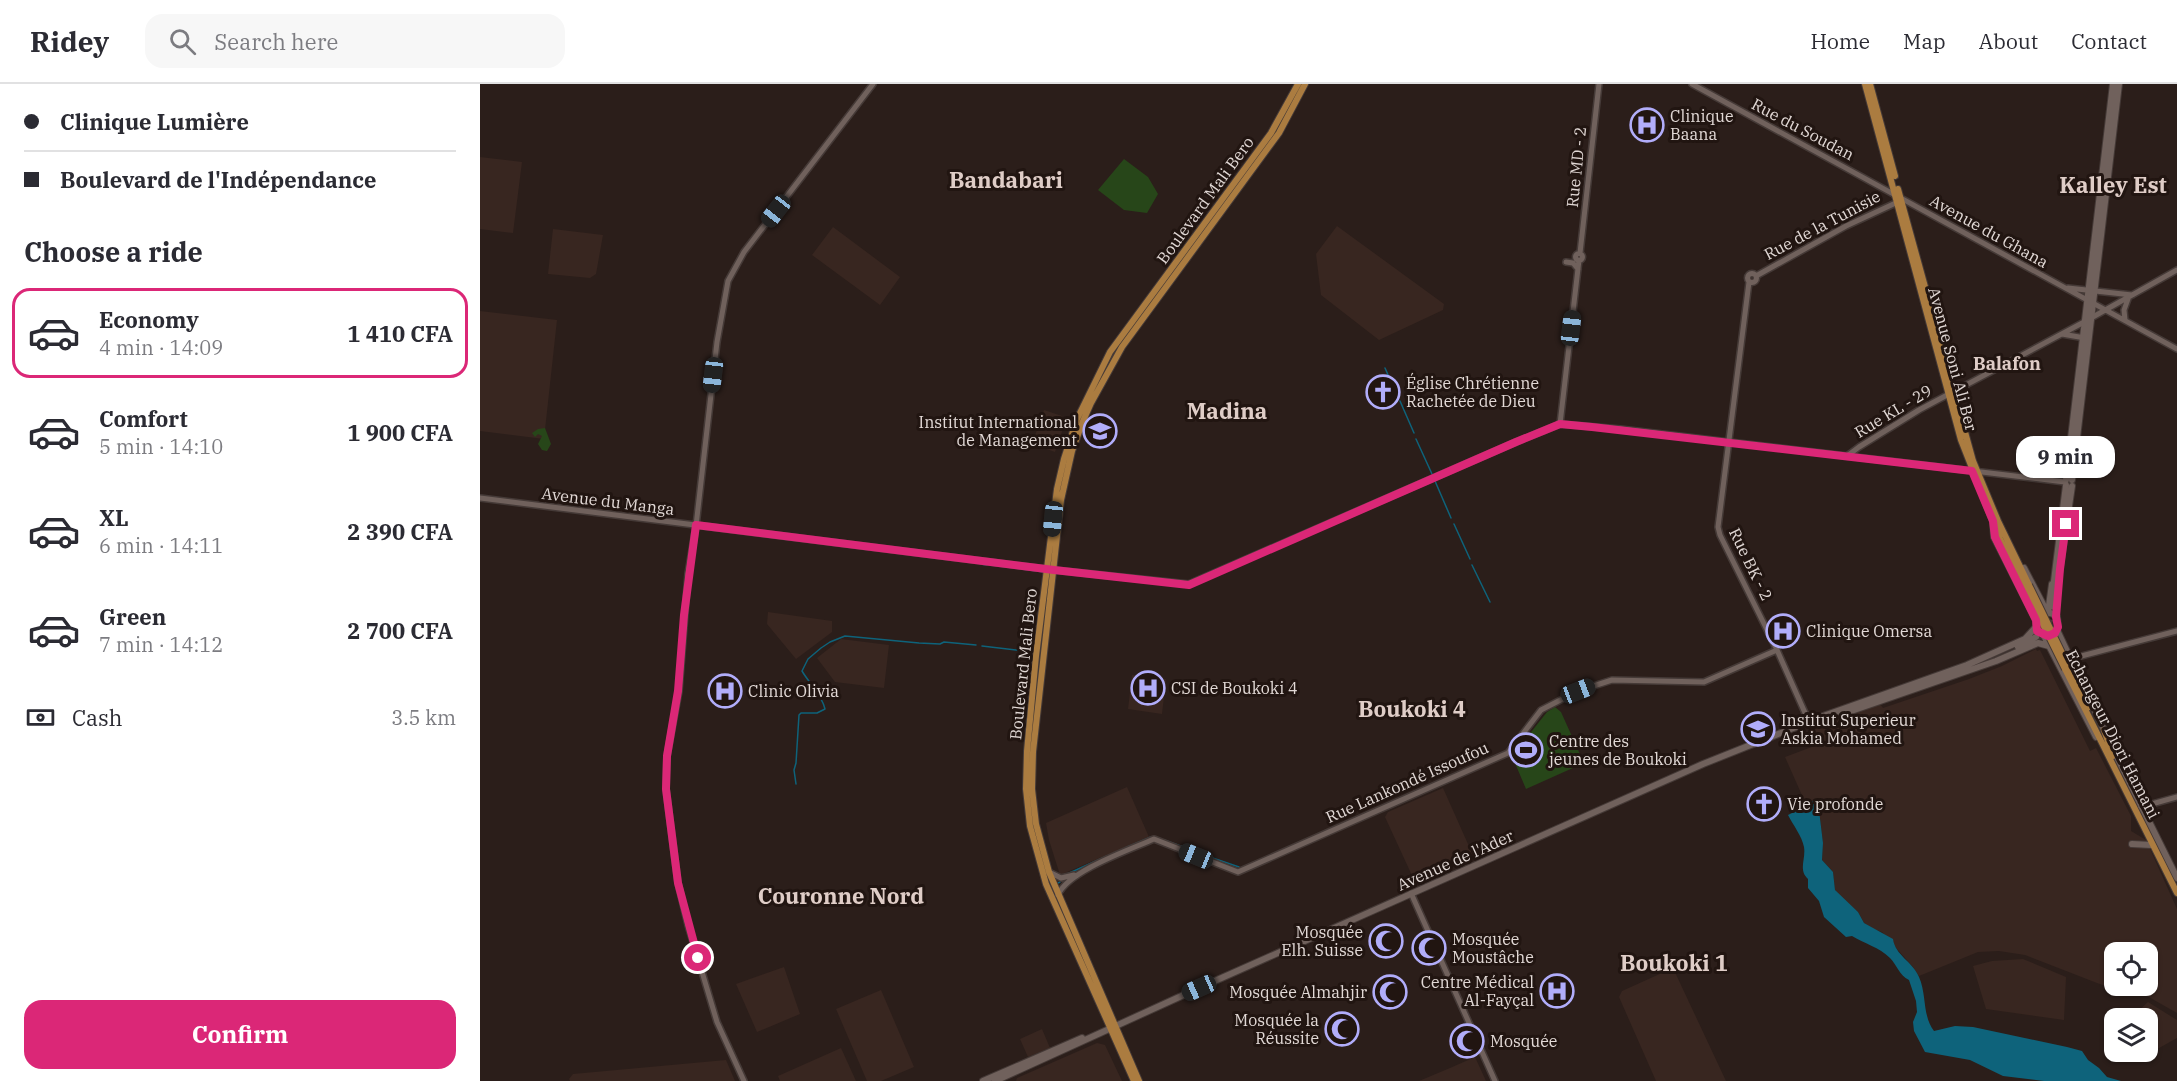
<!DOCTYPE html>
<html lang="en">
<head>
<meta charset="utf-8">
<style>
  :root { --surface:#fff; --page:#f7f7f7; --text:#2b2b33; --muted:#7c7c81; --line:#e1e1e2; --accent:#db2777 }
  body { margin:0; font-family:"IBM Plex Serif",serif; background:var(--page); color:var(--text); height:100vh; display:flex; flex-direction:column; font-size:22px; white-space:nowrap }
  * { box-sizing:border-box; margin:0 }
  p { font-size:20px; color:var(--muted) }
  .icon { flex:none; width:33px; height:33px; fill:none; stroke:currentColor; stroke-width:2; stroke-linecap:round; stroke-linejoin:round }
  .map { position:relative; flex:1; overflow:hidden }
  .panel { display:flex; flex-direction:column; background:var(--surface); width:480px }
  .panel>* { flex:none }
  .guide { display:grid; align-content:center; height:132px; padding:0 24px; background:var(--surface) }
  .buttons { position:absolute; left:1624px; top:858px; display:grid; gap:12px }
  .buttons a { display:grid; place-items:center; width:54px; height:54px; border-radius:12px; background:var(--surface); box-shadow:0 2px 4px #0004; font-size:30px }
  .end { position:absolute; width:27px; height:27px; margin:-14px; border:8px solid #db2777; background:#fff; box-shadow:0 0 0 3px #fff }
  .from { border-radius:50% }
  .bubble { position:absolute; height:42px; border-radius:18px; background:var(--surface); box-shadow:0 2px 4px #0004; font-size:20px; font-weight:800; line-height:42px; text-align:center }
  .car { position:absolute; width:18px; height:36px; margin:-18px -9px; border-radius:8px; box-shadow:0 0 4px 2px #0007; background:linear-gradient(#222 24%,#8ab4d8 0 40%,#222 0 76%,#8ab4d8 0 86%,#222 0) }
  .guide b { display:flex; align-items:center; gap:21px; height:57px; font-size:22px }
  .guide b+b { border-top:2px solid var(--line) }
  .guide i { width:15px; height:15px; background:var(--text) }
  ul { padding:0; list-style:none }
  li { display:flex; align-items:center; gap:18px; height:90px; margin:0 12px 9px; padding:0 12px; border:3px solid transparent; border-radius:18px }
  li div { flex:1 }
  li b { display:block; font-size:22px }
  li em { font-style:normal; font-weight:800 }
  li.selected { border-color:var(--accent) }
  li>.icon { width:54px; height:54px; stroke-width:1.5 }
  h2 { padding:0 24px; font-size:27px; line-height:72px }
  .pay { display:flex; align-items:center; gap:15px; height:66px; padding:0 24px; font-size:22px }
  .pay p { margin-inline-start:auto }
  .primary-button { display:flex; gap:12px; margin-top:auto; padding:12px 24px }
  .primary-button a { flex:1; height:69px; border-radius:18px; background:var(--accent); color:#fff; font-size:24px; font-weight:800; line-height:69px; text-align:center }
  header { display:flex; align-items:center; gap:36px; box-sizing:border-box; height:84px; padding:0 30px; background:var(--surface); border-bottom:2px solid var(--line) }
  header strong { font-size:28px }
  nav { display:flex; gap:33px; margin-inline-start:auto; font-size:21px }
  .search { width:420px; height:54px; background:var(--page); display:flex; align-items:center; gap:15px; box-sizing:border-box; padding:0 21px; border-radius:18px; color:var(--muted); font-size:22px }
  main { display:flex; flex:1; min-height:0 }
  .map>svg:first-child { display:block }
  .built { fill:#382620; fill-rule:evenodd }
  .green { fill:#274619 }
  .water { fill:#0e637b }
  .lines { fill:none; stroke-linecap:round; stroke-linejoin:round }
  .stream { stroke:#0e637b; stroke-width:1.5 }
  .secondary-tunnel { stroke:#463a36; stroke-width:6; stroke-dasharray:6 3; stroke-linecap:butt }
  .tertiary-casing { stroke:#453a37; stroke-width:8 }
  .secondary-casing { stroke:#453a37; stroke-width:8 }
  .primary-casing { stroke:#453a37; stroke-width:8 }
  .tertiary { stroke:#70615c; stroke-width:5 }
  .secondary { stroke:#70615c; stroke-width:6 }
  .primary { stroke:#ab7c40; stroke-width:6 }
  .primary-bridge-casing { stroke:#453a37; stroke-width:8; stroke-linecap:butt }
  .primary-bridge { stroke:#ab7c40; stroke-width:6 }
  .route { stroke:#db2777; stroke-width:8 }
  .labels { text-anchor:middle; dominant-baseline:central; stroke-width:6; stroke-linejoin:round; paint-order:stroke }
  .poi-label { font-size:16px; fill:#e2d9d6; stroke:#211511; text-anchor:start }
  .street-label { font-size:16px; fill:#e2d9d6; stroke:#211511 }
  .neighbourhood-label { font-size:18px; font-weight:bold; fill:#dfcdc7; stroke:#211511 }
  .district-label { font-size:22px; font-weight:bold; fill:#dfcdc7; stroke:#211511 }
</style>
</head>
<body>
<header>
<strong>Ridey</strong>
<div class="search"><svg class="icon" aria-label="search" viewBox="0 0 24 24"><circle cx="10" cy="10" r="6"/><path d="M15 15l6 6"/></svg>Search here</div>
<nav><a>Home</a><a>Map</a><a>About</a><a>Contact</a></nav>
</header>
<main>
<section class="panel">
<div class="guide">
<b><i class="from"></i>Clinique Lumière</b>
<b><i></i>Boulevard de l'Indépendance</b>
</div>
<h2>Choose a ride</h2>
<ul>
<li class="selected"><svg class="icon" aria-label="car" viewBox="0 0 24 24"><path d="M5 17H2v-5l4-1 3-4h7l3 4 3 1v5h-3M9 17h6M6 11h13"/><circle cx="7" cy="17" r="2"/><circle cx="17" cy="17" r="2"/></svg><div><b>Economy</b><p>4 min · 14:09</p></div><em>1 410 CFA</em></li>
<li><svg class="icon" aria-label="car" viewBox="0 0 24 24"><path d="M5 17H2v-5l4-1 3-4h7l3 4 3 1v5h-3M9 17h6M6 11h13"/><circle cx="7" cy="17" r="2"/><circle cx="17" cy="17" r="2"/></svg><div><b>Comfort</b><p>5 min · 14:10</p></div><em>1 900 CFA</em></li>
<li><svg class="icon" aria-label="car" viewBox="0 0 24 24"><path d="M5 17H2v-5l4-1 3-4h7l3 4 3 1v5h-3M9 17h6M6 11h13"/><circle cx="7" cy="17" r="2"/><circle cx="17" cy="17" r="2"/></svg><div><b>XL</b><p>6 min · 14:11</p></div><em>2 390 CFA</em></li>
<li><svg class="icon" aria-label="car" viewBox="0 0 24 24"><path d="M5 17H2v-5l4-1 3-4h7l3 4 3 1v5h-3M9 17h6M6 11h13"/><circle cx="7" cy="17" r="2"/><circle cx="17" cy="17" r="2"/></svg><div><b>Green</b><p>7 min · 14:12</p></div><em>2 700 CFA</em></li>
</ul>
<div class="pay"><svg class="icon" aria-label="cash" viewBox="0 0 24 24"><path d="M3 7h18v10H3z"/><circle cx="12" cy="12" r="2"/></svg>Cash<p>3.5 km</p></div>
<div class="primary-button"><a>Confirm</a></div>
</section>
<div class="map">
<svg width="1697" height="997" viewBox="0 0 1697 997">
  <rect width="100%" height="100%" fill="#2b1e1a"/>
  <path class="built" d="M0,73L42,78L33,149L0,145Z
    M857,142L964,220L963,226L899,256L841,211L836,170Z
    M353,143L420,193L400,221L332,171Z
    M73,145L123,151L116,190L110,194L68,190Z
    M0,227L77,236L64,355L0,347Z
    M564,326L582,332L585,339L575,368L552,360Z
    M288,528L352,537V548L316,575L287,540Z
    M361,555L409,561L404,604L355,598L337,574Z
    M1556,565L1557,567L1560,566L1610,667L1616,664L1651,732V747L1666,756L1697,825V929L1667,912L1641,907L1617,899L1545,871L1519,867L1498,868L1439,892L1433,883L1402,848L1393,845L1384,839L1378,828L1359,812L1355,806L1353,788L1342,776L1343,759L1338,718H1325L1305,673L1337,661L1329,644L1400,620L1403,624L1489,595L1522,582ZM1635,868H1668V902H1635Z
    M652,591L686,595L682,630L648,625Z
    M647,703L669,753L580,791L569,756L566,739Z
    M963,704L992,769L990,773L935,798L905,733L908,728Z
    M1543,875L1586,893L1584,936L1506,925L1493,882L1512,877Z
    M304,883L320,930L277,948L256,900Z
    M1193,884L1246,997H1176L1139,913L1142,907Z
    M401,906L434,983L401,997H387L356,925Z
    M1668,918L1697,936V954L1672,968L1668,960V934H1662L1658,927Z
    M562,945L570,964L548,973L540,955Z
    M617,959L625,961L642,997H536L537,994Z
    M361,964L376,997H300L298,992Z
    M995,973L1006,997H939L970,984Z
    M246,976L255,997H90L89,995L93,990Z"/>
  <path class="green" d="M644,75L668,93L678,110L667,129L644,126L618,106Z
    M65,344L71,360L67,367L62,366L58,360L62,352L58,350L55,353L52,349L58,345Z
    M1075,623L1081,628L1104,679L1046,705L1032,672L1067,628Z"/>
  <path class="water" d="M1332,717L1338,718L1343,759L1342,776L1353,788L1355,806L1378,828L1384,839L1413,855C1415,871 1433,878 1439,893C1447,911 1442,931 1454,947L1475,942L1493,943L1587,963L1602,967L1608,976L1619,984L1627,993L1641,997H1564L1523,992L1490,976L1445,968L1434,947L1433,938L1437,928L1436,917L1429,896C1419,891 1417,881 1410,874C1399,863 1385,860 1372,852L1366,853L1344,833L1339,817L1328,804V795C1318,786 1326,775 1324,763C1322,752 1313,741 1308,731L1324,723L1325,718Z"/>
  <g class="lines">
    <path class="stream" d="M905,284L917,311
      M920,317L934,349
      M936,355L952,390
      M955,397L971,434
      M974,440L990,475
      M500,480L507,481
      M512,481L564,488
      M992,481L1010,518
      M502,562L554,568
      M316,700L314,686L316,679L319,631L321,629H337L345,625C342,611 329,599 322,587L328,575L341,564L350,558L365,552L439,559L460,560L464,558L496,561
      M684,756L717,768
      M645,764L671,753
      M721,770L759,783
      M585,791L627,772
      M578,799L580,798"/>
    <path class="secondary-tunnel" d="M1557,555L1569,540L1574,523"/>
    <g class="tertiary-casing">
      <path id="tertiary" d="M1212,0L1697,265
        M1100,169L1119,0
        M1095.5 173a3.5 3.5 0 1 1 7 0a3.5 3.5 0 1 1-7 0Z
        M1086,178L1093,179L1098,185
        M1267.5 194a4.5 4.5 0 1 1 9 0a4.5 4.5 0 1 1-9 0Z
        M1276,192L1366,142L1420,117
        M1269,198L1238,443L1240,451L1297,566L1330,640
        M1588,204L1652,211
        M1611,234L1697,186
        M1645,236L1644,226L1648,215
        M1582,250L1605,254
        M1080,340L1099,176
        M1367,372L1379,363L1439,326L1606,237
        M0,414L574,486L709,500L1036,358L1080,340L1140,345L1585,398
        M1590,575L1697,547
        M1661,723L1697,713
        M569,788L581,794L594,791
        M931,809L1015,997
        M578,811C588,787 649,766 674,755L758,788L1028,669L1061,626L1098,607L1132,596L1224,598L1297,566
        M264,997L237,938L208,841L198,799L186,705L187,672L199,607L208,490L216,442L237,258L248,197L264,168L393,0"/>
    </g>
    <g class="secondary-casing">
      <path id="secondary" d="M1586,396L1633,0
        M1592,396L1639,0
        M1513,438L1514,453L1556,536
        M1544,484L1567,528
        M1573,505L1586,401
        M1574,523L1592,402
        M1568,529L1572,500
        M1577,546L1625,648
        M1564,552L1571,551L1578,543L1577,533C1567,524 1555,530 1556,543L1564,552L1616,653
        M1538,563L1556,553
        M1351,634L1516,577L1558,559L1569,562
        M1632,663L1697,794
        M1652,760L1671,761
        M503,997L602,954
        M515,997L719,904L1223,680L1346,631L1487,581L1545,555L1556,543"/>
    </g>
    <g class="primary-casing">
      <path id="primary" d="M1385,0L1481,356L1520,455L1545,504
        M1390,0L1415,92
        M1418,105L1493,377L1518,437L1549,501
        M1589,583L1609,623
        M1585,585L1697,809
        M1624,646L1633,672
        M654,997L566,800L550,742L546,705L547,667L556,572L577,405L584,375L597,335L630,268L791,49L818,0
        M659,997L569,788L556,740L552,705L553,668L581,416L592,367L603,337L611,319L642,263L799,49L825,0"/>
    </g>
    <use href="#tertiary" class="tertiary"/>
    <use href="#secondary" class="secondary"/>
    <use href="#primary" class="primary"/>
    <g class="primary-bridge-casing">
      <path id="primary-bridge" d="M1549,501L1589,583
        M1545,504L1585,585"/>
    </g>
    <use href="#primary-bridge" class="primary-bridge"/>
  </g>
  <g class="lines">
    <path class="route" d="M218,874L198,799L186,705L187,672L198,607L204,531L216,441L574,486L709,501L1036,358L1080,340L1112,343L1492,387L1513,437L1515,453L1556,536L1557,547L1568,552L1575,549L1578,543L1576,533L1580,485L1586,440"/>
  </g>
  <defs>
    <g id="hospital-ring" transform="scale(1.725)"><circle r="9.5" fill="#211511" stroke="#b1adfa" stroke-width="1.5"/><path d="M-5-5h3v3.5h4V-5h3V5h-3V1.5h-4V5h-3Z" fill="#b1adfa"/></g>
    <g id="church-ring" transform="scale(1.725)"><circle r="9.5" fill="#211511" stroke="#b1adfa" stroke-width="1.5"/><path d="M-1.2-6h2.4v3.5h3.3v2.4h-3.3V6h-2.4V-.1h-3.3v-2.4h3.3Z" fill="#b1adfa"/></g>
    <g id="university-ring" transform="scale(1.725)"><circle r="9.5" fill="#211511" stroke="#b1adfa" stroke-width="1.5"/><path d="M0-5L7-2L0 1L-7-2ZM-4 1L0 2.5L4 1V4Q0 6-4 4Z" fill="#b1adfa"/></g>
    <g id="stadium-ring" transform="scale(1.725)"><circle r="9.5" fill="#211511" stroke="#b1adfa" stroke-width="1.5"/><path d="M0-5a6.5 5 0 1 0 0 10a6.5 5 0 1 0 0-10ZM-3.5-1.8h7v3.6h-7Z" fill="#b1adfa"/></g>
    <g id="mosque-ring" transform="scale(1.725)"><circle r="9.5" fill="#211511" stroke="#b1adfa" stroke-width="1.5"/><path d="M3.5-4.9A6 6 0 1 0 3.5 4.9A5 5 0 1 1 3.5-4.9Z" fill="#b1adfa"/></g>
  </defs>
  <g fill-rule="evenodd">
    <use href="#hospital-ring" x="1167" y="41"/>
    <use href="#church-ring" x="903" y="308"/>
    <use href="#university-ring" x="620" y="347"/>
    <use href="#hospital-ring" x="1303" y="547"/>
    <use href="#hospital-ring" x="668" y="604"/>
    <use href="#hospital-ring" x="245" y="607"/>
    <use href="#university-ring" x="1278" y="645"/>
    <use href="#stadium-ring" x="1046" y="666"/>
    <use href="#church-ring" x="1284" y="720"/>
    <use href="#mosque-ring" x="906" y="857"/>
    <use href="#mosque-ring" x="949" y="864"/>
    <use href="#hospital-ring" x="1077" y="907"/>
    <use href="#mosque-ring" x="910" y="908"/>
    <use href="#mosque-ring" x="862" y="945"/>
    <use href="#mosque-ring" x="987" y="957"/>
  </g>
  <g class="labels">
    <g class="poi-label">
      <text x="1190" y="32">Clinique<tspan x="1190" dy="18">Baana</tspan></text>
      <text x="926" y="299">Église Chrétienne<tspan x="926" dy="18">Rachetée de Dieu</tspan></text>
      <text x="597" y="338" text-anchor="end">Institut International<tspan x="597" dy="18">de Management</tspan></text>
      <text x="1326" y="547">Clinique Omersa</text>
      <text x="691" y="604">CSI de Boukoki 4</text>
      <text x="268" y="607">Clinic Olivia</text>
      <text x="1301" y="636">Institut Superieur<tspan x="1301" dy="18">Askia Mohamed</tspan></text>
      <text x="1069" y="657">Centre des<tspan x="1069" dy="18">jeunes de Boukoki</tspan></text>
      <text x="1307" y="720">Vie profonde</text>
      <text x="883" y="848" text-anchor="end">Mosquée<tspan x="883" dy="18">Elh. Suisse</tspan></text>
      <text x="972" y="855">Mosquée<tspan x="972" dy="18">Moustâche</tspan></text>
      <text x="1054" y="898" text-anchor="end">Centre Médical<tspan x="1054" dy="18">Al-Fayçal</tspan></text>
      <text x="887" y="908" text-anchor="end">Mosquée Almahjir</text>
      <text x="839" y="936" text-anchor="end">Mosquée la<tspan x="839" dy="18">Réussite</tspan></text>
      <text x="1010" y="957">Mosquée</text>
    </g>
    <g class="street-label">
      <text transform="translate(1323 45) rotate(28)">Rue du Soudan</text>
      <text transform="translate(1096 83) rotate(-84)">Rue MD - 2</text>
      <text transform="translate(725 116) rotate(-54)">Boulevard Mali Bero</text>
      <text transform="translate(1342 141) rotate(-28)">Rue de la Tunisie</text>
      <text transform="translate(1509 147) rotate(29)">Avenue du Ghana</text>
      <text transform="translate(1473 275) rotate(75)">Avenue Soni Ali Ber</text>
      <text transform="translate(1413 327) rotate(-31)">Rue KL - 29</text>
      <text transform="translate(128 417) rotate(7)">Avenue du Manga</text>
      <text transform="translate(1271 480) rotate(64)">Rue BK - 2</text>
      <text transform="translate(543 580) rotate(-84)">Boulevard Mali Bero</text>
      <text transform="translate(1633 650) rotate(63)">Echangeur Diori Hamani</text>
      <text transform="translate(927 698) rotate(-24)">Rue Lankondé Issoufou</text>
      <text transform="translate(975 776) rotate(-24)">Avenue de l'Ader</text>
    </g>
    <g class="neighbourhood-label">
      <text x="1527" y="279">Balafon</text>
    </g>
    <g class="district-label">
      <text x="526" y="95">Bandabari</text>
      <text x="1633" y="100">Kalley Est</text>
      <text x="747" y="326">Madina</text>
      <text x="932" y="624">Boukoki 4</text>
      <text x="361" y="811">Couronne Nord</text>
      <text x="1194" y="878">Boukoki 1</text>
    </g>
  </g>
</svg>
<div class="buttons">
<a><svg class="icon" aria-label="locate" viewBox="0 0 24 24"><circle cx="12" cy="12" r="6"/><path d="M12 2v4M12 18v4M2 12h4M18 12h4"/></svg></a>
<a><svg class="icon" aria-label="layers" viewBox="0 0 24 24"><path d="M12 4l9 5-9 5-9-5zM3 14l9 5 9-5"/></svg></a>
</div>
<i class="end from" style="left:218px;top:874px"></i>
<i class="end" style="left:1586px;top:440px"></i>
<div class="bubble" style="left:1536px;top:352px;width:99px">9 min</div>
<i class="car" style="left:296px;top:127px;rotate:218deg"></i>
<i class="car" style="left:1091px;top:244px;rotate:7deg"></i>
<i class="car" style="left:233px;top:291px;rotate:187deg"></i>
<i class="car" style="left:573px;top:435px;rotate:186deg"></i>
<i class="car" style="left:1098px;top:607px;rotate:69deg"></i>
<i class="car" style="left:716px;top:772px;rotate:292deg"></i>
<i class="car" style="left:719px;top:904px;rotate:246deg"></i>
</div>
</main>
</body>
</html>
